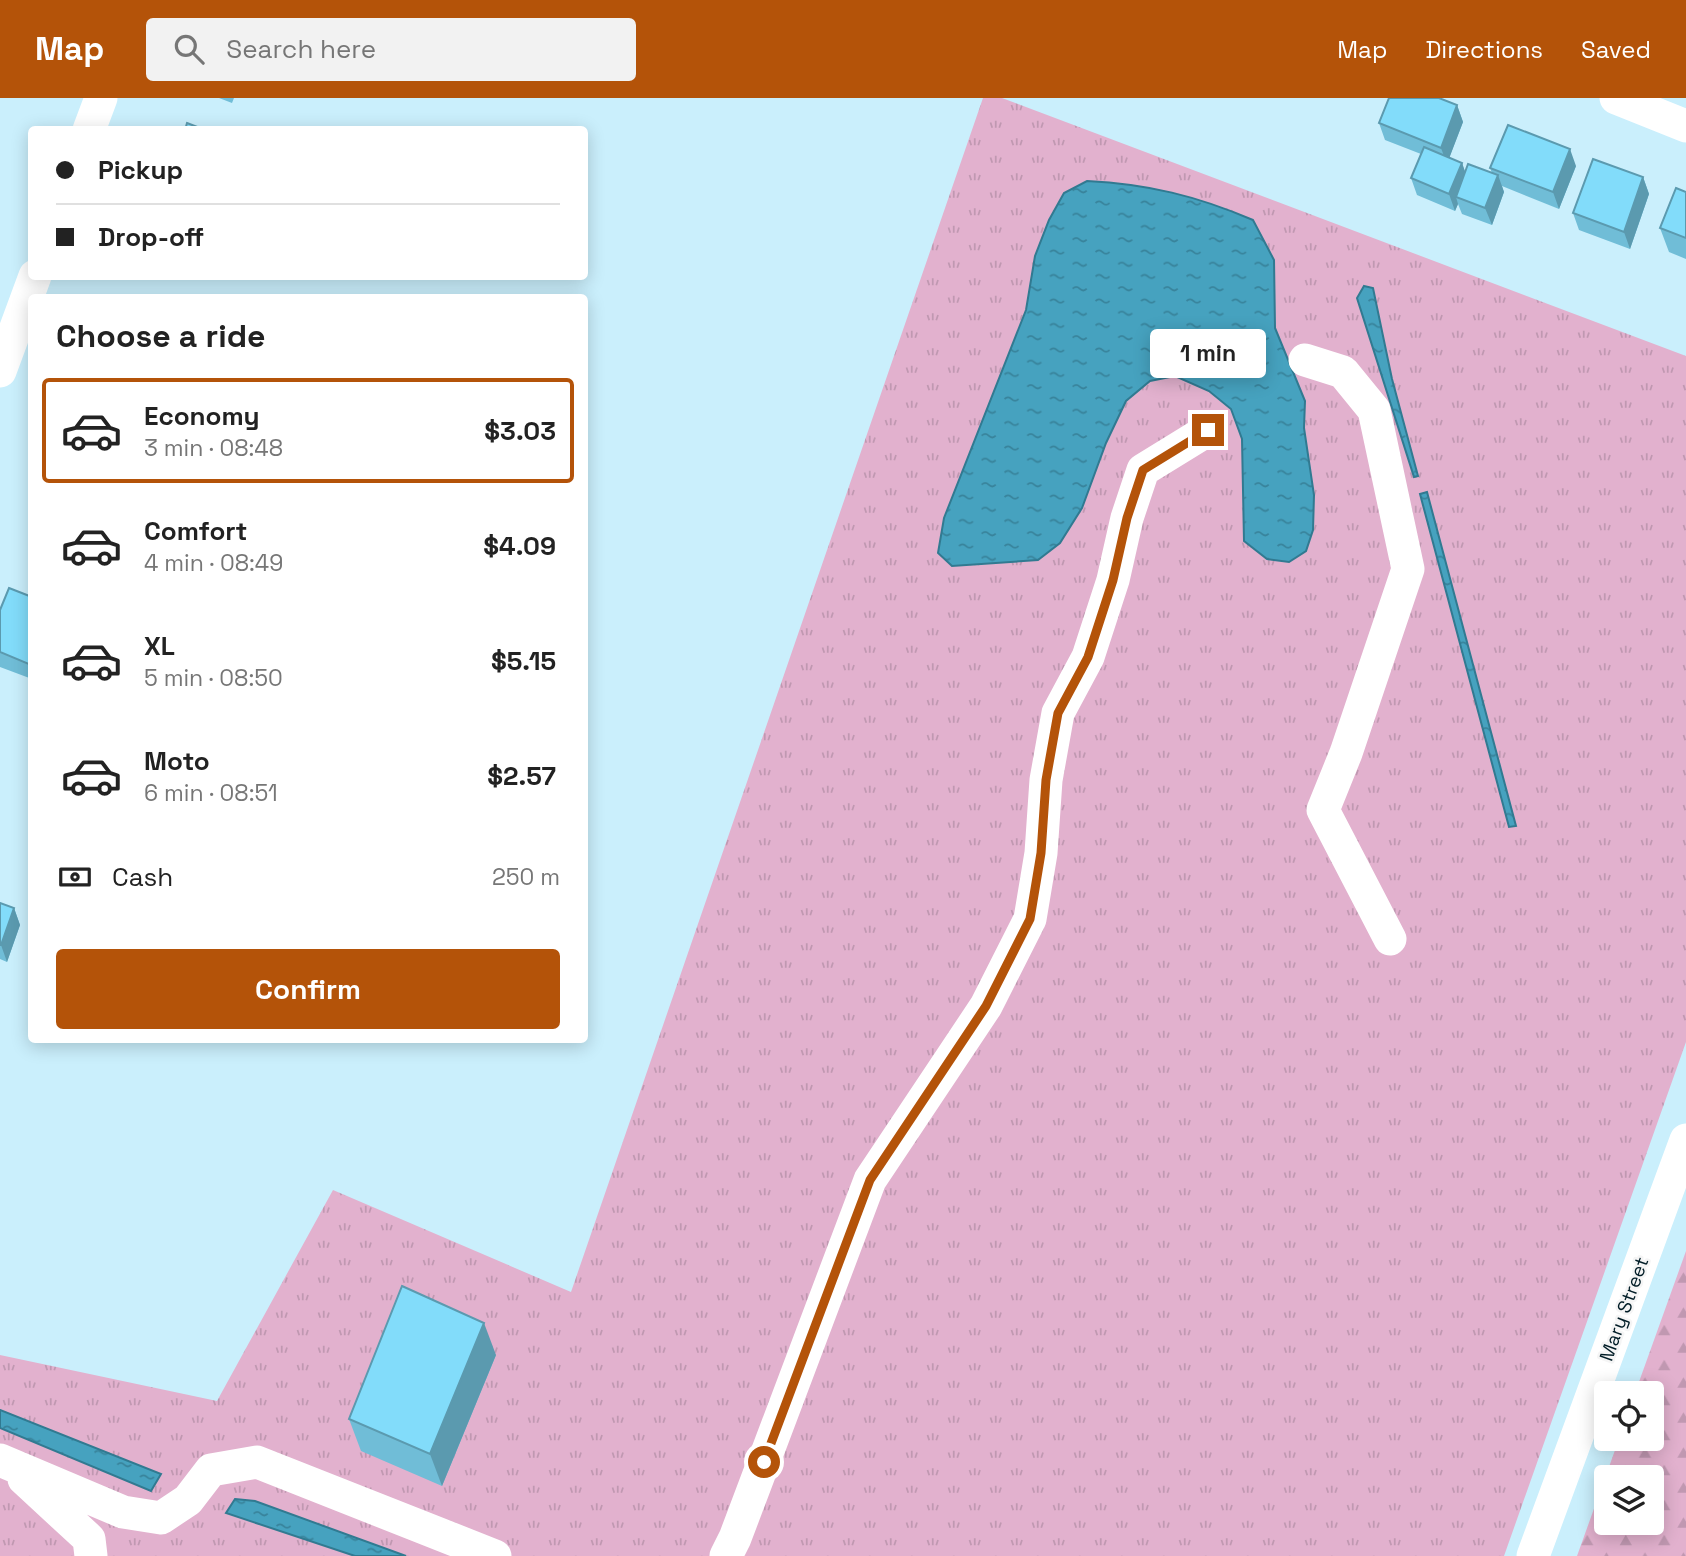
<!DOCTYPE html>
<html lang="en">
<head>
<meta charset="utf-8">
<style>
  :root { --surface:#fff; --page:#f2f2f2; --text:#222; --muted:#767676; --line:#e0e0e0; --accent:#b45309 }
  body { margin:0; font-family:"Space Grotesk",sans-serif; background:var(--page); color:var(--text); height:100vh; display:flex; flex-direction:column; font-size:26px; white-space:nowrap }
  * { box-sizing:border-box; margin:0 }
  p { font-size:23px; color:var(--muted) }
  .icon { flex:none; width:38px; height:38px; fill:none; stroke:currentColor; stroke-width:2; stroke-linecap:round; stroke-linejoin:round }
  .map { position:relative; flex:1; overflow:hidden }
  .sheet { position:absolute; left:28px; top:196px; width:560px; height:749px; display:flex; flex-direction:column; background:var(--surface); border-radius:7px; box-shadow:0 4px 18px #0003 }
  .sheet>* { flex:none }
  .hud { position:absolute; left:28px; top:28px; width:560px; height:154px; border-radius:7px; box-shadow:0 4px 18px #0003; display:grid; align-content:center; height:154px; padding:0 28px; background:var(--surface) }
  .controls { position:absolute; left:1594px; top:1283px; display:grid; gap:14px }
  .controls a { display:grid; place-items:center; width:70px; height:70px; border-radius:7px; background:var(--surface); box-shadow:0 4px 18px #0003; font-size:35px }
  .end { position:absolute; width:32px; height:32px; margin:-16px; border:9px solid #b45309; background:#fff; box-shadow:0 0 0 4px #fff }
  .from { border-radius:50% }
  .bubble { position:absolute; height:49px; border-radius:7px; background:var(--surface); box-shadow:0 4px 18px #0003; font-size:23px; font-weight:600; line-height:49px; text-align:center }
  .hud b { display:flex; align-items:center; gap:24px; height:66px; font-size:26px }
  .hud b+b { border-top:2px solid var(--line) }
  .hud i { width:18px; height:18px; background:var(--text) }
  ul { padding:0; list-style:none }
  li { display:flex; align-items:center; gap:21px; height:105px; margin:0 14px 10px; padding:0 14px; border:4px solid transparent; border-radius:7px }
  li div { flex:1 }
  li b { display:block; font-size:26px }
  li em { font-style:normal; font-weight:600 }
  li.active { border-color:var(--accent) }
  li>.icon { width:63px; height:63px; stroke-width:1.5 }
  h2 { padding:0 28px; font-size:32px; line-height:84px }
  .pay { display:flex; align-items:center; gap:18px; height:77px; padding:0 28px; font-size:26px }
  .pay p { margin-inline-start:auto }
  .primary-button { display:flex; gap:14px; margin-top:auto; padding:14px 28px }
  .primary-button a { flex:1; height:80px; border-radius:7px; background:var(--accent); color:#fff; font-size:28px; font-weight:600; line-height:80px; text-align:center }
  header { display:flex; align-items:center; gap:42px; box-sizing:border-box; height:98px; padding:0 35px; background:var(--accent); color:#fff }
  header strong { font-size:33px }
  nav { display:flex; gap:38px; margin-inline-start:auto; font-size:24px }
  .search { width:490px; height:63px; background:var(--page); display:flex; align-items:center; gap:18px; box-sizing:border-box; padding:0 24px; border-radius:7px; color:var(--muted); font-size:26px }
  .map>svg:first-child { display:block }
  .grass { fill:url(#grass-tufts) }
  .forest { fill:url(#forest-firs); fill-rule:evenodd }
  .water { fill:url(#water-ripples); stroke:#317a91; stroke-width:2 }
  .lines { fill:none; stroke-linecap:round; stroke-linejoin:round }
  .minor { stroke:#fff; stroke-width:33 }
  .wall { fill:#70bdd7 }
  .shaded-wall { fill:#5b9aaf }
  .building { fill:#82dcfa; stroke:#5b9aaf; stroke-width:2 }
  .route { stroke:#b45309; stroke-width:9 }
  .labels { text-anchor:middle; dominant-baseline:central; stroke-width:5; stroke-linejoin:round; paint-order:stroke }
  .street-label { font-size:19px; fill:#001c26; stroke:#f5f5f5 }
</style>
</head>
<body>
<header>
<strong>Map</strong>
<div class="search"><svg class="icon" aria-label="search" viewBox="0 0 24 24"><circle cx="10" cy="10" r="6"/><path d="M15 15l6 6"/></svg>Search here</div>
<nav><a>Map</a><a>Directions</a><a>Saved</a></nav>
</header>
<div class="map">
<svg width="1686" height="1458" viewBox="0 0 1686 1458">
  <defs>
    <pattern id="grass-tufts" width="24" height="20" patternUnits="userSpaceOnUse" patternTransform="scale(1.75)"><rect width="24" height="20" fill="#e2b1ce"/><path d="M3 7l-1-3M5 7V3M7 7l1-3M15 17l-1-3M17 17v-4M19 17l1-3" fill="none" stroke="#c098b1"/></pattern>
    <pattern id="forest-firs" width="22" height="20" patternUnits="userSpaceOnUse" patternTransform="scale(1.75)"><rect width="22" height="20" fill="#e2b1ce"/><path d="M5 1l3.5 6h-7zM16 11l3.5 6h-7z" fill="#c098b1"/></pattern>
    <pattern id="water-ripples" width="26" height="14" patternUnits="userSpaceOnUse" patternTransform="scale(1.75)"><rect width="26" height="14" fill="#46a2bf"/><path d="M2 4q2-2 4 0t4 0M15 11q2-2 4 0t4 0" fill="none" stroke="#38839b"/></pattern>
  </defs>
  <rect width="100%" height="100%" fill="#caeffc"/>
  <path class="grass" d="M983,0H1002L1686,258V944L1504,1458H0V1257L217,1303L333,1092L571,1194Z"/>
  <path class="forest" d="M1686,1153V1458H1577L1619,1341L1652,1340V1295H1635ZM1606,1379H1652V1424H1606Z"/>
  <path class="water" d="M1087,83C1148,86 1197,98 1253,122L1274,162L1275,230L1305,303L1304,330L1314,397L1313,432L1306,453L1289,464L1267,461L1244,443L1242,341L1231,311L1209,293L1175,278L1150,283L1126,303L1106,345L1082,410L1060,445L1038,462L952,468L938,455L944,420L1026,212L1035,158L1049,122L1064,95Z
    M1364,188L1373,190L1392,281L1418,378L1414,379L1357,200Z
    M1427,394L1516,728L1509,729L1420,396Z
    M0,1312L161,1376L151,1393L0,1330Z
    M235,1401L255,1403L406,1458H355L226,1415Z"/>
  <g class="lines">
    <path class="minor" d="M1616,0L1686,28
      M89,32L101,0
      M1305,262L1343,274L1374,312L1408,471L1346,655L1323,712L1390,841
      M0,273L35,178
      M0,1362L123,1414L161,1420L188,1402L211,1372L257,1364L495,1458
      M24,1381L89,1441L91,1458
      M726,1458L735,1440L870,1082L986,908L1030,821L1041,755L1046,682L1058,615L1088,559L1113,482L1127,420L1143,372L1208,332
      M1533,1458L1686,1042"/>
  </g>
  <path class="wall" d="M219,0H234L232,5Z
    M1457,7L1463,24L1449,60L1462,65L1465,74L1492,75L1490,70L1576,68L1559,111L1502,88L1504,94L1492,127L1462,116L1458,106L1455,113L1417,97L1411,80L1421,56L1385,42L1379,25Z
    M1643,79L1649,96L1630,151L1579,132L1573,115Z
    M1686,94V161L1669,154L1660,130Z
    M32,499V581L0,569V512Z
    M0,805L14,810L20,827L7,864L0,861Z
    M496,1257L442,1388L361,1353L349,1321Z"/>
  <path class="shaded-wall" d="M1457,7L1463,24L1447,66L1441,50Z
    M1570,51L1576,68L1559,111L1553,94Z
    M1462,65L1468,82L1456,99L1458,106L1455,113L1449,96Z
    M1498,77L1504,94L1492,127L1485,110Z
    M1643,79L1649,96L1630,151L1624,134Z
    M14,810L20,827L7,864L1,847Z
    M484,1225L496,1257L442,1388L430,1356Z"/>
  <path class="building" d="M1389,0H1439L1457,7L1441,50L1379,25Z
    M187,25L205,32H185Z
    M1508,27L1570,51L1553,94L1490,70Z
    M1424,49L1462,65L1449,96L1411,80Z
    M1593,61L1643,79L1624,134L1573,115Z
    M1468,66L1498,77L1485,110L1456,99Z
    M1676,90L1686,94V140L1660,130Z
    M9,490L32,499V564L31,567L0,554V512Z
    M0,805L14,810L1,847H0Z
    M402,1188L484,1225L430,1356L349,1321Z"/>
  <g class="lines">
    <path class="route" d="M764,1364L870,1082L986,908L1030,821L1041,755L1046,682L1058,615L1088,559L1113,482L1127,420L1143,372L1208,332"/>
  </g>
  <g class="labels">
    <g class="street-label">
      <text transform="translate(1624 1211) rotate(-70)">Mary Street</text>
    </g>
  </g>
</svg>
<div class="controls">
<a><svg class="icon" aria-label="locate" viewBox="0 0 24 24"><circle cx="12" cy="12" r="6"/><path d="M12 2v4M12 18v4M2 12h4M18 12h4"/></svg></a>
<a><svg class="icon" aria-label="layers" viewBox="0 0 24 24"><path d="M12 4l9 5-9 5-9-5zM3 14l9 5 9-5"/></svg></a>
</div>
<i class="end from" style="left:764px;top:1364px"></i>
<i class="end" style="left:1208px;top:332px"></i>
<div class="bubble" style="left:1150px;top:231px;width:116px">1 min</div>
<div class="hud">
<b><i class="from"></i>Pickup</b>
<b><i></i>Drop-off</b>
</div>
<section class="sheet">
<h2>Choose a ride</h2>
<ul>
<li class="active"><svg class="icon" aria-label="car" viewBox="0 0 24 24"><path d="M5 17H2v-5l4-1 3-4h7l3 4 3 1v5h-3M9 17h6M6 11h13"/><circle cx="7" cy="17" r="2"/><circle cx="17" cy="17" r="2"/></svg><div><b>Economy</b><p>3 min · 08:48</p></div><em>$3.03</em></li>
<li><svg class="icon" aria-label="car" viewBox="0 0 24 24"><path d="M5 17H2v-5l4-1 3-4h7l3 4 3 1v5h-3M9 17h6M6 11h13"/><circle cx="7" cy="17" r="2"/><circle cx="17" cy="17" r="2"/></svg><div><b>Comfort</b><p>4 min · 08:49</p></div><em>$4.09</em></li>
<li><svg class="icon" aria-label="car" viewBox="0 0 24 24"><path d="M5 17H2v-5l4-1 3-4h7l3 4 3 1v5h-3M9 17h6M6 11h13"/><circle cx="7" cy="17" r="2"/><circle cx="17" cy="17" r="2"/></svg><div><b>XL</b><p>5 min · 08:50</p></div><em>$5.15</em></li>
<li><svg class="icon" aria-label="car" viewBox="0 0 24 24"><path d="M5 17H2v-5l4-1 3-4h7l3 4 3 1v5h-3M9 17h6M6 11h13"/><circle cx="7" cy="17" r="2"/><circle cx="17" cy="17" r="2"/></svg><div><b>Moto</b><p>6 min · 08:51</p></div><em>$2.57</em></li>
</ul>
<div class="pay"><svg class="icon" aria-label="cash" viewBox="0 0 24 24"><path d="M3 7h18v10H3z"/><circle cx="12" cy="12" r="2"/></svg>Cash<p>250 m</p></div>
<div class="primary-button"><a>Confirm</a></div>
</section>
</div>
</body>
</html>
